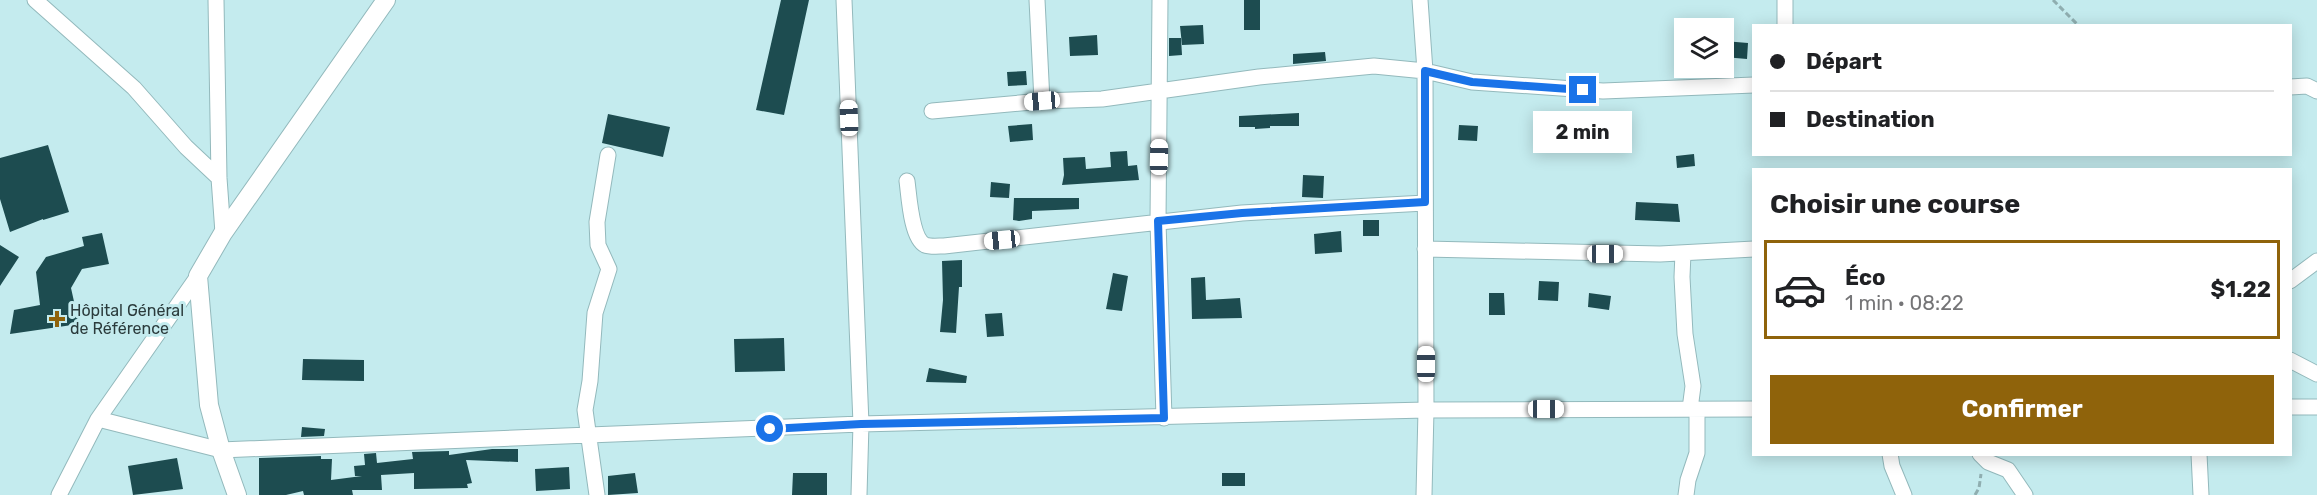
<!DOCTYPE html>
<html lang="fr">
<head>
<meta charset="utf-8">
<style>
  :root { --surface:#fff; --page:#f6f6f6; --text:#202124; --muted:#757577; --line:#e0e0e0; --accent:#8f630b }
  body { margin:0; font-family:Rubik,sans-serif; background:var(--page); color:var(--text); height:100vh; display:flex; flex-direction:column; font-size:22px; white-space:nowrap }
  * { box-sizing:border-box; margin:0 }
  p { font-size:20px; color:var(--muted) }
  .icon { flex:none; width:33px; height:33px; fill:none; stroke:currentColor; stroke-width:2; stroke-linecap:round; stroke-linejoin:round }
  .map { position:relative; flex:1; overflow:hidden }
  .panel { position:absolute; left:1752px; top:168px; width:540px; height:288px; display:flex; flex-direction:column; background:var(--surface); border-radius:0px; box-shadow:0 3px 15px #0003 }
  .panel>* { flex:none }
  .top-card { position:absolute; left:1752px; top:24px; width:540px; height:132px; border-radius:0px; box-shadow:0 3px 15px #0003; display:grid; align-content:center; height:132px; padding:0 18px; background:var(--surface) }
  .buttons { position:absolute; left:1674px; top:18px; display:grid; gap:12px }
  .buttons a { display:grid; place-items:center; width:60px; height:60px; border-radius:0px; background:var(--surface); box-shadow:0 3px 15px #0003; font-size:30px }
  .end { position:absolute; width:27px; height:27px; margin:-14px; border:8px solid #1a73e8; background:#fff; box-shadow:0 0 0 3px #fff }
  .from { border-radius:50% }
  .bubble { position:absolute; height:42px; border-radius:0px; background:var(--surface); box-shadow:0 3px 15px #0003; font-size:20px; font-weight:700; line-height:42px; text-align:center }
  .car { position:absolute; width:18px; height:36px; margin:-18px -9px; border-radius:8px; box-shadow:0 0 4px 2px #0007; background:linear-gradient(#fff 24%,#345 0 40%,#fff 0 76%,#345 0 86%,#fff 0) }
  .top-card b { display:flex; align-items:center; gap:21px; height:57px; font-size:22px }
  .top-card b+b { border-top:2px solid var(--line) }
  .top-card i { width:15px; height:15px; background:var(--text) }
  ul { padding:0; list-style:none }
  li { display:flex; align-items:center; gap:18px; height:99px; margin:0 12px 9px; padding:0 6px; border:3px solid var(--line); border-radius:0px }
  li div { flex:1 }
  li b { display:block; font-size:22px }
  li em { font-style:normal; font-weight:700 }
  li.current { border-color:var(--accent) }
  li>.icon { width:54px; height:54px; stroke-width:1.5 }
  h2 { padding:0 18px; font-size:27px; line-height:72px }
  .cta { display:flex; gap:12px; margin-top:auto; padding:12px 18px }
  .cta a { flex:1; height:69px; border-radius:0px; background:var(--accent); color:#fff; font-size:24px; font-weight:700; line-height:69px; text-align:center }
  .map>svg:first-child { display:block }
  .building { fill:#1d4c50 }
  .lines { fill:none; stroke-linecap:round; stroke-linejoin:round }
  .minor-casing { stroke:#93b9bc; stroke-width:17 }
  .tertiary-casing { stroke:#93b9bc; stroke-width:20 }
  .path { stroke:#8faeb0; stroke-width:3; stroke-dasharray:6 3; stroke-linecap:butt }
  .minor { stroke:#fff; stroke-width:15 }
  .tertiary { stroke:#fff; stroke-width:18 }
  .route { stroke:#1a73e8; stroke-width:8 }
  .poi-dot { fill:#8f630b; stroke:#c4ebee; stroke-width:2 }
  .labels { text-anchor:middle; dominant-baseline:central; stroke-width:6; stroke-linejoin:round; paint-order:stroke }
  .poi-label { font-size:16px; fill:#2b3b3c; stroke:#c4ebee; text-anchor:start }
</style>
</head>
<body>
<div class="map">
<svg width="2317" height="495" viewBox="0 0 2317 495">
  <rect width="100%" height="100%" fill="#c4ebee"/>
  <path class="building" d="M781,0H809L784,115L756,110Z
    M1244,0H1260V30H1244Z
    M1203,25L1204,44L1182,45L1180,26Z
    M1097,35L1098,55L1070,56L1069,37Z
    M1169,38H1181L1182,55L1169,56Z
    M1724,41L1748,43L1747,59L1724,57Z
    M1325,52L1326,61L1293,64V54Z
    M1026,71L1027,85L1008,86L1007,72Z
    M1299,113V126H1270V128L1255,129V127H1239V116Z
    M608,114L670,127L663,157L602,143Z
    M1533,118H1555V135H1533Z
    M1032,124L1033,140L1010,142L1008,126Z
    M1459,125L1478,126L1477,141L1458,140Z
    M1586,125H1614L1613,146H1586Z
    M48,145L69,212L43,220V219L10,232L0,199V158Z
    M1127,151L1128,166L1137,165L1139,180L1062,185L1064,175L1063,158L1085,157L1086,169L1111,167L1110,152Z
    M1694,154L1695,166L1677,168L1676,156Z
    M1303,175L1324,176L1323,198L1302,197Z
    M991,182L1010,184L1009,198L990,197Z
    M1014,198H1079V209L1032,211V219L1019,221L1013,220Z
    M1636,202L1678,204L1680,222L1635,220Z
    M1363,220H1379V236H1363Z
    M1341,231L1342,252L1315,254L1314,234Z
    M102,233L109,264L82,269L71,288L79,324L10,334L14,310L40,305L36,272L46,257L84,246L82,237Z
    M0,245L19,257L0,286Z
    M962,260V287H959L956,333L940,332L943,300L942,261Z
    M1113,273L1128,276L1122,311L1106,309Z
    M1205,277L1206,300L1240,298L1242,318L1192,319L1191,278Z
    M1539,281L1559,282L1558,301L1538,300Z
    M1489,293H1504L1505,315H1489Z
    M1589,293L1611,296L1609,310L1588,307Z
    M1002,313L1004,336L987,337L985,314Z
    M784,338L785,371L735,372L734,339Z
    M303,359L364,360V381L302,380Z
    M929,368L967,376L966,383L926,382Z
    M302,427L325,429L324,436L301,437Z
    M492,449H518V462L466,460L472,483L467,484L468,488L414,489V473L381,475L382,490H352L353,495H304L303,491L286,495H259V458L321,456V459H332L331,480L362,476H355L354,466L365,465L364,454L376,453L377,463L413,459L412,452L449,451V455Z
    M177,458L183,489L133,495L128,466Z
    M569,467L570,489L536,491L535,469Z
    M635,473L638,493L608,495V476Z
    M793,473H827V495H792Z
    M1222,473H1245V486H1222Z"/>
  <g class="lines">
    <g class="minor-casing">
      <path id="minor" d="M35,0L134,88L186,147L219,178
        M216,0L219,178L223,233
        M844,0L861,424L859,495
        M1037,0L1042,101
        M1160,0L1158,221L1164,418
        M1420,0L1425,71L1426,410L1424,495
        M1785,0V26
        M2290,87L2307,86L2317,91
        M932,111L1042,101L1102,99L1259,77L1374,66L1425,71L1472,82L1603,91L1754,85
        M907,181C909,195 911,238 925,245C930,247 939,246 944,246L1242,213L1425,203
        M1425,249L1660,254L1754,249
        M1683,253L1682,277L1685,334L1693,386L1690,409
        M2290,281L2317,261
        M2290,360L2317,374
        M2290,407H2317
        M98,419L221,450L861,424L1426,410L1754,409
        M1890,454L1892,466L1904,495
        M1980,454L1988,462L2008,470L2025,495
        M2199,454L2201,495
        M59,495L98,419L198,276
        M597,495L585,410L590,381L595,313L609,269L598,245L597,222L608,155
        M1686,495L1688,480L1697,453V409"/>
    </g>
    <g class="tertiary-casing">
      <path id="tertiary" d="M237,495L221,450L209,405L198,276L223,233L386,0"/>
    </g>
    <path class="path" d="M2053,0L2079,26
      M1975,495L1979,488L1981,474"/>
    <use href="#minor" class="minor"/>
    <use href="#tertiary" class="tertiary"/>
  </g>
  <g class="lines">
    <path class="route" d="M770,429L861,424L1164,418L1158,221L1242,213L1425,202V71L1472,82L1583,90"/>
  </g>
  <path class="poi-dot" d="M54 310h6v6h6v6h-6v6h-6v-6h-6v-6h6z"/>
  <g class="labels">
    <g class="poi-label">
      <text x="70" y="310">Hôpital Général<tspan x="70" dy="18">de Référence</tspan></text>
    </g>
  </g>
</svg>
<div class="buttons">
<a><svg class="icon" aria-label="layers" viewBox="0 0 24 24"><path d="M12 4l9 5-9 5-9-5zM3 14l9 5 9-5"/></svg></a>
</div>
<i class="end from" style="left:770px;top:429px"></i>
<i class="end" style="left:1583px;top:90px"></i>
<div class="bubble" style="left:1533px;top:111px;width:99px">2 min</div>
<i class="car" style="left:1042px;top:101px;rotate:265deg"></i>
<i class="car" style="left:849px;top:118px;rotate:358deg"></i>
<i class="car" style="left:1159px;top:157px;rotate:1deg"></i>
<i class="car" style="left:1002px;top:240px;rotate:264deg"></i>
<i class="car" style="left:1605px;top:254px;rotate:90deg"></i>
<i class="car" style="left:1426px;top:364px;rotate:0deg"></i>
<i class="car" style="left:1546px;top:409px;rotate:90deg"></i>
<div class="top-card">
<b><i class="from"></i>Départ</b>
<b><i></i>Destination</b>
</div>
<section class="panel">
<h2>Choisir une course</h2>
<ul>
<li class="current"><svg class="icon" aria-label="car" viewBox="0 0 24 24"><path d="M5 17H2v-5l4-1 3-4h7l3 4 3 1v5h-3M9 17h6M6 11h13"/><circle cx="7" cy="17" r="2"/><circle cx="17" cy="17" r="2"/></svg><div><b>Éco</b><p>1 min · 08:22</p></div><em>$1.22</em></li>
</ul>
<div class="cta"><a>Confirmer</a></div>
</section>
</div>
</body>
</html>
